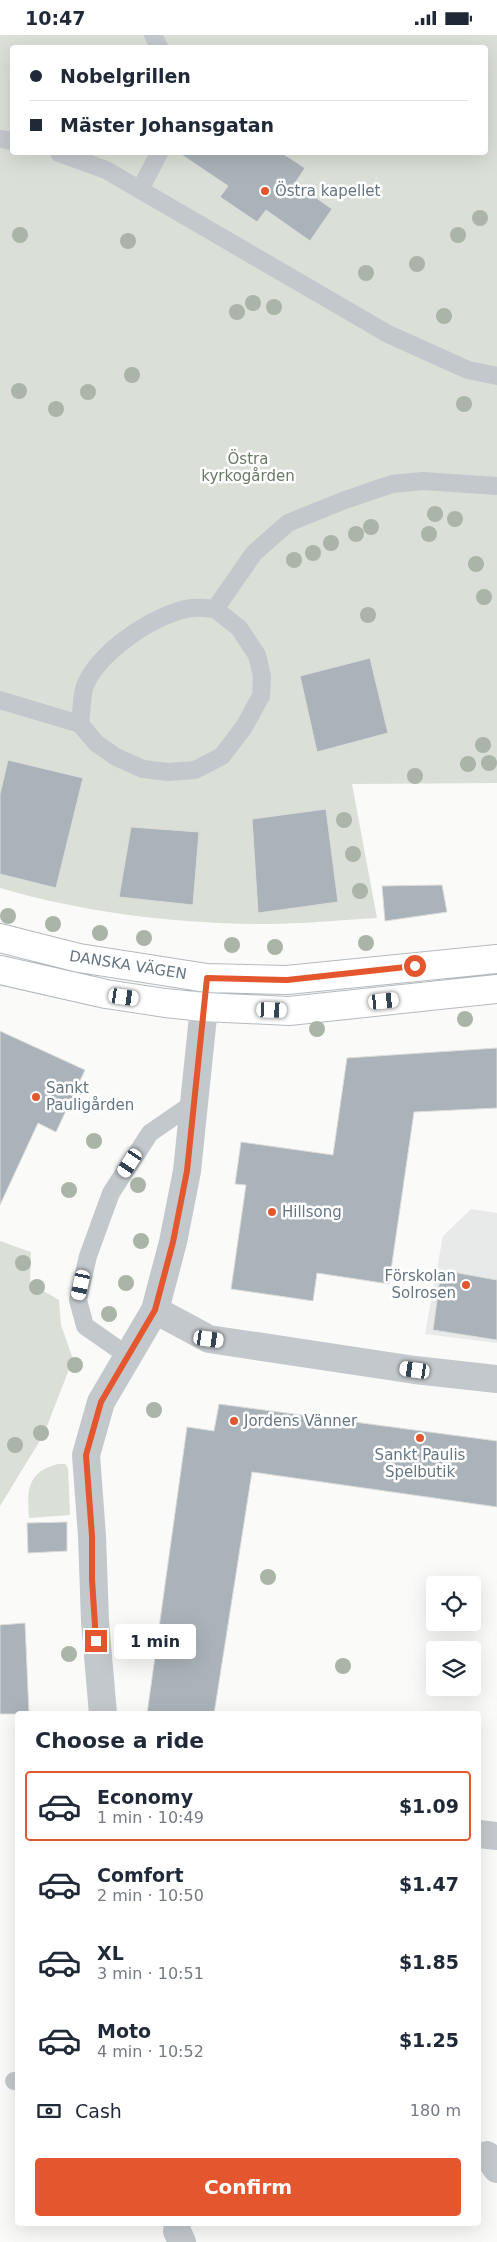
<!DOCTYPE html>
<html lang="en">
<head>
<meta charset="utf-8">
<style>
  :root { --surface:#fff; --page:#f6f6f7; --text:#1f2937; --muted:#747a83; --line:#e0e1e3; --accent:#e4572e }
  body { margin:0; font-family:"DejaVu Sans",sans-serif; background:var(--page); color:var(--text); height:100vh; display:flex; flex-direction:column; font-size:19px; white-space:nowrap }
  * { box-sizing:border-box; margin:0 }
  p { font-size:16px; color:var(--muted) }
  .icon { flex:none; width:28px; height:28px; fill:none; stroke:currentColor; stroke-width:2; stroke-linecap:round; stroke-linejoin:round }
  .map { position:relative; flex:1; overflow:hidden }
  .panel { position:absolute; left:15px; top:1676px; width:466px; height:515px; display:flex; flex-direction:column; background:var(--surface); border-radius:5px; box-shadow:0 5px 20px #0002 }
  .panel>* { flex:none }
  .banner { position:absolute; left:10px; top:10px; width:478px; height:110px; border-radius:5px; box-shadow:0 5px 20px #0002; display:grid; align-content:center; height:110px; padding:0 20px; background:var(--surface) }
  .buttons { position:absolute; left:426px; top:1541px; display:grid; gap:10px }
  .buttons a { display:grid; place-items:center; width:55px; height:55px; border-radius:5px; background:var(--surface); box-shadow:0 5px 20px #0002; font-size:25px }
  .end { position:absolute; width:22px; height:22px; margin:-11px; border:6px solid #e4572e; background:#fff; box-shadow:0 0 0 2px #fff }
  .from { border-radius:50% }
  .bubble { position:absolute; height:35px; border-radius:5px; background:var(--surface); box-shadow:0 5px 20px #0002; font-size:16px; font-weight:600; line-height:35px; text-align:center }
  .car { position:absolute; width:15px; height:30px; margin:-15px -8px; border-radius:6px; box-shadow:0 0 4px 1px #0007; background:linear-gradient(#fff 24%,#345 0 40%,#fff 0 76%,#345 0 86%,#fff 0) }
  .banner b { display:flex; align-items:center; gap:18px; height:48px; font-size:19px }
  .banner b+b { border-top:1px solid var(--line) }
  .banner i { width:12px; height:12px; background:var(--text) }
  ul { padding:0; list-style:none }
  li { display:flex; align-items:center; gap:15px; height:70px; margin:0 10px 8px; padding:0 10px; border:2px solid transparent; border-radius:5px }
  li div { flex:1 }
  li b { display:block; font-size:19px }
  li em { font-style:normal; font-weight:600 }
  li.current { border-color:var(--accent) }
  li>.icon { width:45px; height:45px; stroke-width:1.5 }
  h2 { padding:0 20px; font-size:22px; line-height:60px }
  .pay { display:flex; align-items:center; gap:12px; height:55px; padding:0 20px; font-size:19px }
  .pay p { margin-inline-start:auto }
  .primary-button { display:flex; gap:10px; margin-top:auto; padding:10px 20px }
  .primary-button a { flex:1; height:58px; border-radius:5px; background:var(--accent); color:#fff; font-size:20px; font-weight:600; line-height:58px; text-align:center }
  .status { display:flex; justify-content:space-between; align-items:center; height:35px; padding:0 25px; background:var(--surface); direction:ltr }
  .status svg { height:14px; fill:currentColor }
  .map>svg:first-child { display:block }
  .built { fill:#e8e9e9 }
  .green { fill:#dadfd7; fill-rule:evenodd }
  .building { fill:#aab3b9; stroke:#dcdcda }
  .lines { fill:none; stroke-linecap:round; stroke-linejoin:round }
  .secondary-casing { stroke:#b3babf; stroke-width:30 }
  .lane { stroke:#c3c8cc; stroke-width:18 }
  .street { stroke:#c3c8cc; stroke-width:28 }
  .secondary { stroke:#fff; stroke-width:28 }
  .tree { fill:#aab4a7 }
  .route { stroke:#e4572e; stroke-width:6 }
  .poi-dot { fill:#e4572e; stroke:#fff; stroke-width:2 }
  .labels { text-anchor:middle; dominant-baseline:central; stroke-width:5; stroke-linejoin:round; paint-order:stroke }
  .poi-label { font-size:15px; fill:#657683; stroke:#fff; text-anchor:start }
  .park-label { font-size:15px; fill:#687a64; stroke:#fff }
  .street-label { font-size:15px; fill:#657683; stroke:#fff }
</style>
</head>
<body>
<div class="status"><b>10:47</b><svg viewBox="0 0 49 12"><path d="M0 12V9h3v3zM5 12V6h3v6zM10 12V3h3v9zM15 12V0h3v12zM26 1h20v11H26zM47 4h2v5h-2z"/></svg></div>
<div class="map">
<svg width="497" height="2207" viewBox="0 0 497 2207">
  <rect width="100%" height="100%" fill="#fafaf8"/>
  <path class="built" d="M471,1174L497,1178V1308L425,1299L443,1201Z"/>
  <path class="green" d="M0,0H497V748L352,749L377,883C340,885 303,889 267,889C177,889 86,878 0,853ZM12,12H485V118H12Z
    M0,1206L31,1217L30,1248L59,1265L61,1290L73,1324L44,1399L0,1471Z
    M58,1429H65L68,1433L70,1480L29,1483C27,1455 27,1437 58,1429Z"/>
  <path class="building" d="M179,118H282L305,133L295,148L332,174L310,206L266,175L257,187L220,162L228,151Z
    M370,623L388,698L317,717L300,641Z
    M8,725L83,743L56,853L0,839V759Z
    M326,774L338,867L258,878L252,784Z
    M131,792L199,797L193,870L119,862Z
    M442,850L447,877L385,886L382,851Z
    M0,996L85,1035L56,1097L38,1088L0,1170Z
    M497,1013V1073L414,1077L389,1249L317,1238L313,1266L231,1254L246,1150L235,1149L241,1107L333,1120L347,1023Z
    M441,1235L497,1245V1305L433,1295Z
    M219,1369L497,1406V1472L252,1437L214,1679H147L187,1392L214,1396Z
    M67,1487V1516L28,1518L27,1488Z
    M25,1588L29,1679H0V1590Z"/>
  <g class="lines">
    <g class="secondary-casing">
      <path id="secondary" d="M0,903L79,923L207,943L287,945L497,924
        M0,935L106,959L165,968L204,972L289,976L497,954"/>
    </g>
    <path class="lane" d="M153,0L159,12
      M0,104L12,106
      M59,118L106,135L388,299L468,335L497,341
      M140,155L159,118
      M0,665L80,689L96,708L116,722L143,734L168,737L195,735L222,721L244,692L261,661L262,641L257,620L239,593L215,574L254,518L288,488L345,465L392,449L423,446L497,451
      M80,689C82,677 81,665 84,654C94,619 157,577 192,573C200,572 207,573 215,574
      M128,1321L85,1291L78,1265L88,1221L111,1158L150,1098L195,1067
      M14,2046H18"/>
    <path class="street" d="M207,943L187,1136L173,1207L155,1275L209,1304L415,1335L497,1344
      M103,1679L95,1586L92,1501L86,1420L101,1367L155,1275
      M479,1799L497,1801
      M487,2120L497,2134
      M177,2196L182,2207"/>
    <use href="#secondary" class="secondary"/>
  </g>
  <g class="tree">
    <circle cx="480" cy="183" r="8"/>
    <circle cx="20" cy="200" r="8"/>
    <circle cx="458" cy="200" r="8"/>
    <circle cx="128" cy="206" r="8"/>
    <circle cx="417" cy="229" r="8"/>
    <circle cx="366" cy="238" r="8"/>
    <circle cx="253" cy="268" r="8"/>
    <circle cx="274" cy="272" r="8"/>
    <circle cx="237" cy="277" r="8"/>
    <circle cx="444" cy="281" r="8"/>
    <circle cx="132" cy="340" r="8"/>
    <circle cx="19" cy="356" r="8"/>
    <circle cx="88" cy="357" r="8"/>
    <circle cx="464" cy="369" r="8"/>
    <circle cx="56" cy="374" r="8"/>
    <circle cx="435" cy="479" r="8"/>
    <circle cx="455" cy="484" r="8"/>
    <circle cx="371" cy="492" r="8"/>
    <circle cx="356" cy="499" r="8"/>
    <circle cx="429" cy="499" r="8"/>
    <circle cx="331" cy="508" r="8"/>
    <circle cx="313" cy="518" r="8"/>
    <circle cx="294" cy="525" r="8"/>
    <circle cx="476" cy="529" r="8"/>
    <circle cx="484" cy="562" r="8"/>
    <circle cx="368" cy="580" r="8"/>
    <circle cx="483" cy="710" r="8"/>
    <circle cx="489" cy="728" r="8"/>
    <circle cx="468" cy="729" r="8"/>
    <circle cx="415" cy="741" r="8"/>
    <circle cx="344" cy="785" r="8"/>
    <circle cx="353" cy="819" r="8"/>
    <circle cx="360" cy="856" r="8"/>
    <circle cx="8" cy="881" r="8"/>
    <circle cx="53" cy="889" r="8"/>
    <circle cx="100" cy="898" r="8"/>
    <circle cx="144" cy="903" r="8"/>
    <circle cx="366" cy="908" r="8"/>
    <circle cx="232" cy="910" r="8"/>
    <circle cx="275" cy="912" r="8"/>
    <circle cx="465" cy="984" r="8"/>
    <circle cx="317" cy="994" r="8"/>
    <circle cx="94" cy="1106" r="8"/>
    <circle cx="138" cy="1150" r="8"/>
    <circle cx="69" cy="1155" r="8"/>
    <circle cx="141" cy="1206" r="8"/>
    <circle cx="23" cy="1228" r="8"/>
    <circle cx="126" cy="1248" r="8"/>
    <circle cx="37" cy="1252" r="8"/>
    <circle cx="109" cy="1279" r="8"/>
    <circle cx="75" cy="1330" r="8"/>
    <circle cx="154" cy="1375" r="8"/>
    <circle cx="41" cy="1398" r="8"/>
    <circle cx="15" cy="1410" r="8"/>
    <circle cx="268" cy="1542" r="8"/>
    <circle cx="69" cy="1619" r="8"/>
    <circle cx="343" cy="1631" r="8"/>
  </g>
  <g class="lines">
    <path class="route" d="M96,1606L92,1544V1501L86,1420L101,1367L155,1275L173,1207L187,1136L207,943L287,945L415,931"/>
  </g>
  <g class="poi-dot">
    <circle cx="265" cy="156" r="5"/>
    <circle cx="36" cy="1062" r="5"/>
    <circle cx="272" cy="1177" r="5"/>
    <circle cx="466" cy="1250" r="5"/>
    <circle cx="234" cy="1386" r="5"/>
    <circle cx="420" cy="1403" r="5"/>
  </g>
  <g class="labels">
    <g class="poi-label">
      <text x="275" y="156">Östra kapellet</text>
      <text x="46" y="1053">Sankt<tspan x="46" dy="17">Pauligården</tspan></text>
      <text x="282" y="1177">Hillsong</text>
      <text x="456" y="1241" text-anchor="end">Förskolan<tspan x="456" dy="17">Solrosen</tspan></text>
      <text x="244" y="1386">Jordens Vänner</text>
      <text x="420" y="1420" text-anchor="middle">Sankt Paulis<tspan x="420" dy="17">Spelbutik</tspan></text>
    </g>
    <g class="park-label">
      <text x="248" y="424">Östra<tspan x="248" dy="17">kyrkogården</tspan></text>
    </g>
    <g class="street-label">
      <text transform="translate(128 930) rotate(9)">DANSKA VÄGEN</text>
    </g>
  </g>
</svg>
<div class="buttons">
<a><svg class="icon" aria-label="locate" viewBox="0 0 24 24"><circle cx="12" cy="12" r="6"/><path d="M12 2v4M12 18v4M2 12h4M18 12h4"/></svg></a>
<a><svg class="icon" aria-label="layers" viewBox="0 0 24 24"><path d="M12 4l9 5-9 5-9-5zM3 14l9 5 9-5"/></svg></a>
</div>
<i class="end from" style="left:415px;top:931px"></i>
<i class="end" style="left:96px;top:1606px"></i>
<div class="bubble" style="left:114px;top:1589px;width:82px">1 min</div>
<i class="car" style="left:124px;top:962px;rotate:98deg"></i>
<i class="car" style="left:384px;top:966px;rotate:84deg"></i>
<i class="car" style="left:272px;top:975px;rotate:92deg"></i>
<i class="car" style="left:130px;top:1128px;rotate:213deg"></i>
<i class="car" style="left:81px;top:1250px;rotate:192deg"></i>
<i class="car" style="left:209px;top:1304px;rotate:98deg"></i>
<i class="car" style="left:415px;top:1335px;rotate:278deg"></i>
<div class="banner">
<b><i class="from"></i>Nobelgrillen</b>
<b><i></i>Mäster Johansgatan</b>
</div>
<section class="panel">
<h2>Choose a ride</h2>
<ul>
<li class="current"><svg class="icon" aria-label="car" viewBox="0 0 24 24"><path d="M5 17H2v-5l4-1 3-4h7l3 4 3 1v5h-3M9 17h6M6 11h13"/><circle cx="7" cy="17" r="2"/><circle cx="17" cy="17" r="2"/></svg><div><b>Economy</b><p>1 min · 10:49</p></div><em>$1.09</em></li>
<li><svg class="icon" aria-label="car" viewBox="0 0 24 24"><path d="M5 17H2v-5l4-1 3-4h7l3 4 3 1v5h-3M9 17h6M6 11h13"/><circle cx="7" cy="17" r="2"/><circle cx="17" cy="17" r="2"/></svg><div><b>Comfort</b><p>2 min · 10:50</p></div><em>$1.47</em></li>
<li><svg class="icon" aria-label="car" viewBox="0 0 24 24"><path d="M5 17H2v-5l4-1 3-4h7l3 4 3 1v5h-3M9 17h6M6 11h13"/><circle cx="7" cy="17" r="2"/><circle cx="17" cy="17" r="2"/></svg><div><b>XL</b><p>3 min · 10:51</p></div><em>$1.85</em></li>
<li><svg class="icon" aria-label="car" viewBox="0 0 24 24"><path d="M5 17H2v-5l4-1 3-4h7l3 4 3 1v5h-3M9 17h6M6 11h13"/><circle cx="7" cy="17" r="2"/><circle cx="17" cy="17" r="2"/></svg><div><b>Moto</b><p>4 min · 10:52</p></div><em>$1.25</em></li>
</ul>
<div class="pay"><svg class="icon" aria-label="cash" viewBox="0 0 24 24"><path d="M3 7h18v10H3z"/><circle cx="12" cy="12" r="2"/></svg>Cash<p>180 m</p></div>
<div class="primary-button"><a>Confirm</a></div>
</section>
</div>
</body>
</html>
